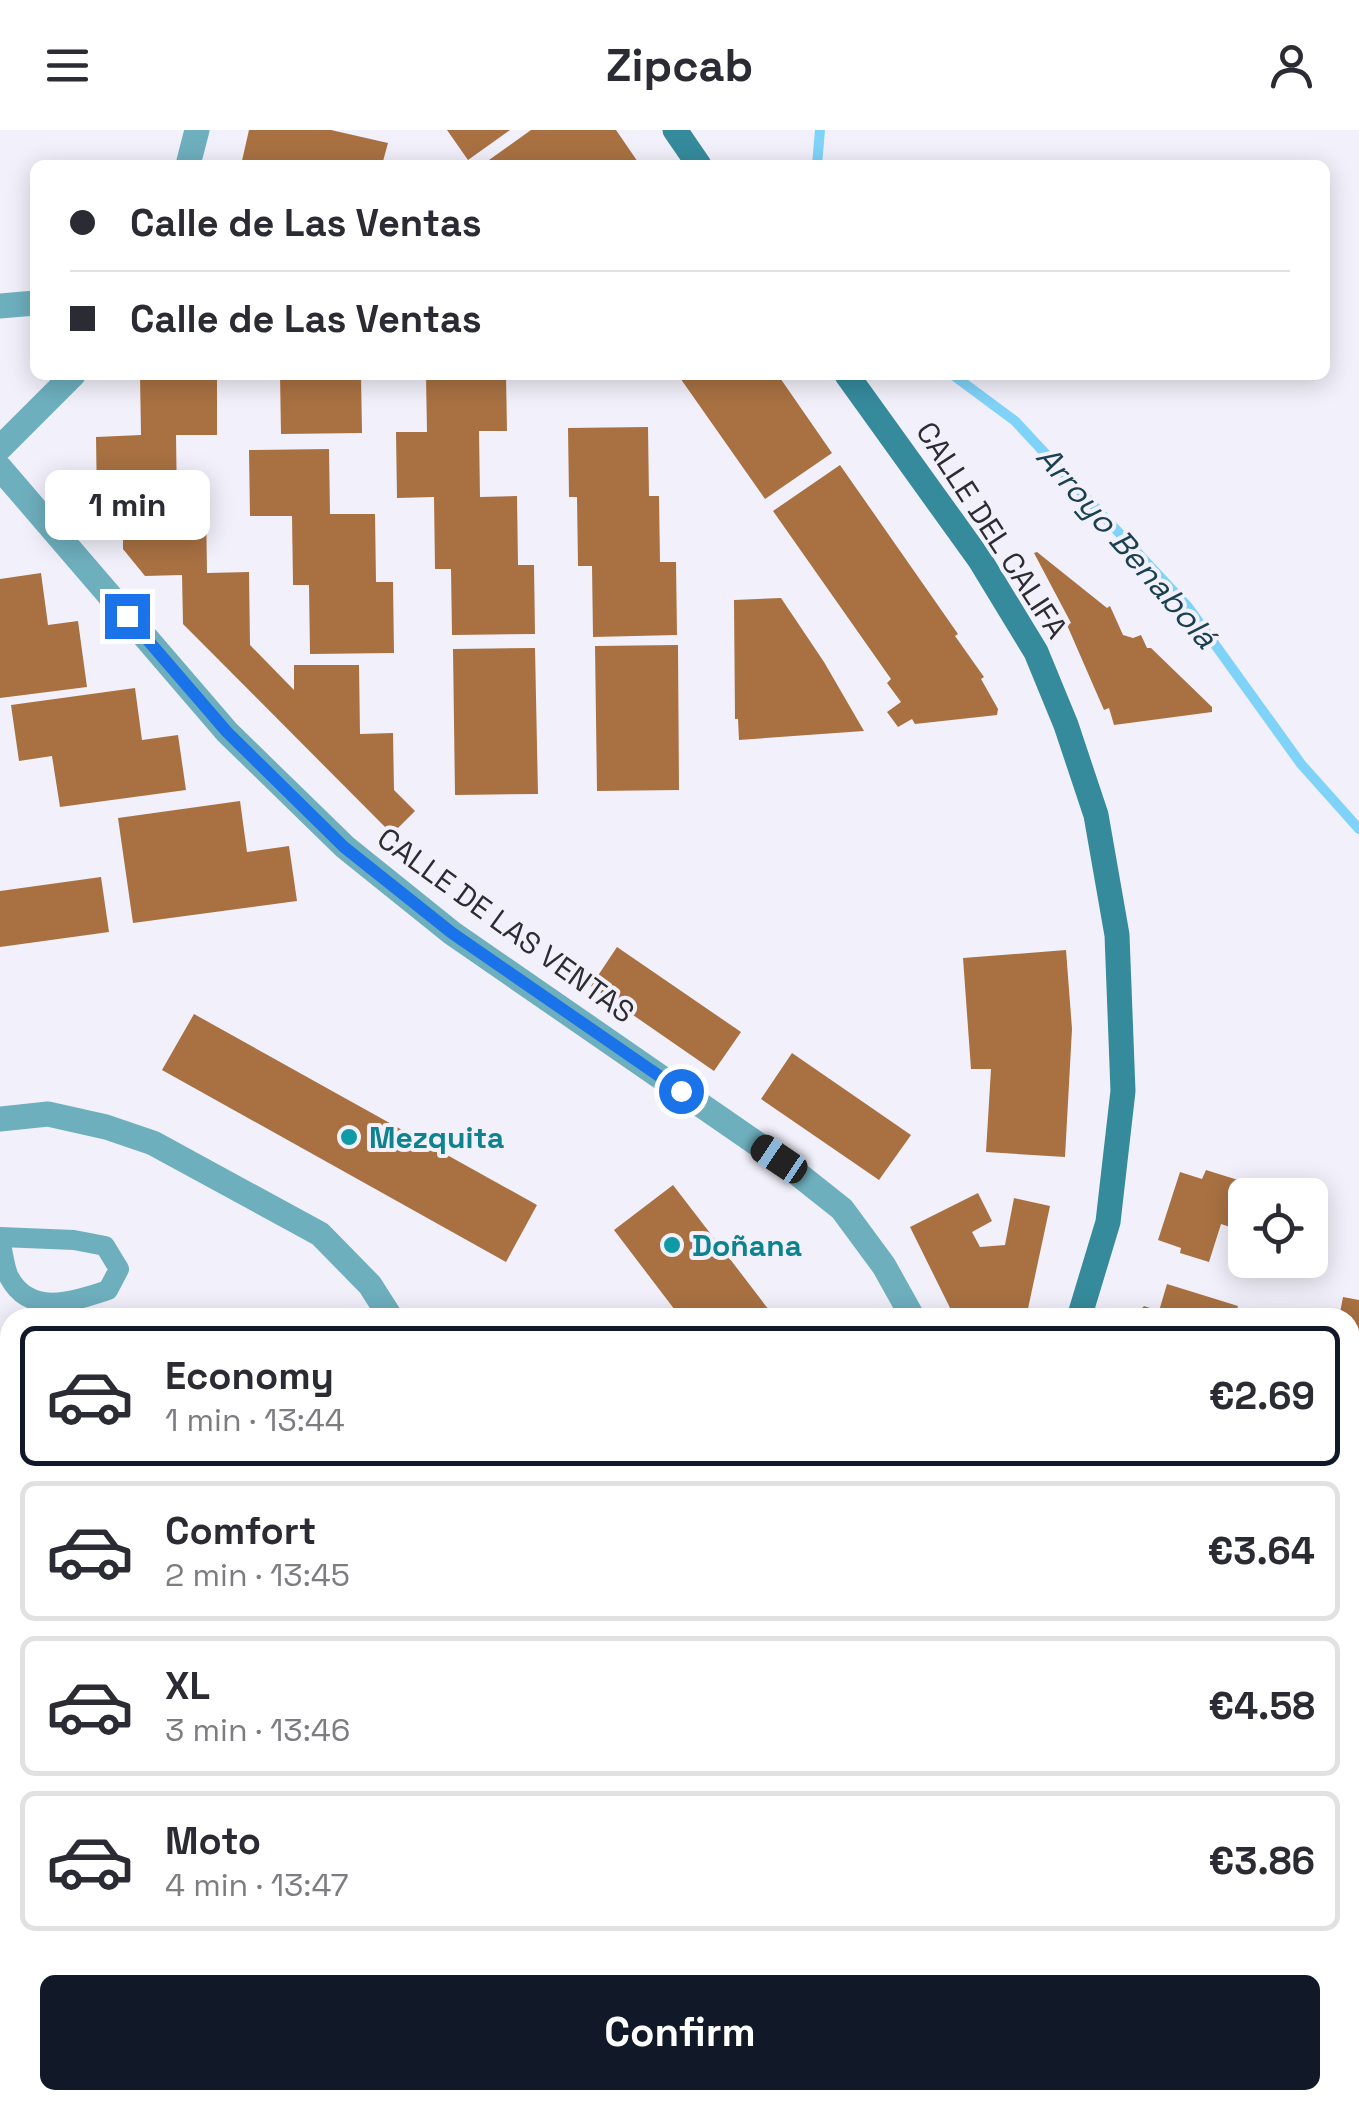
<!DOCTYPE html>
<html lang="en">
<head>
<meta charset="utf-8">
<style>
  :root { --surface:#fff; --page:#f2f2f3; --text:#2b2b33; --muted:#7c7c81; --line:#e1e1e2; --accent:#111827 }
  body { margin:0; font-family:"Space Grotesk",sans-serif; background:var(--page); color:var(--text); height:100vh; display:flex; flex-direction:column; font-size:38px; white-space:nowrap }
  * { box-sizing:border-box; margin:0 }
  p { font-size:32px; color:var(--muted) }
  .icon { flex:none; width:55px; height:55px; fill:none; stroke:currentColor; stroke-width:2; stroke-linecap:round; stroke-linejoin:round }
  .map { position:relative; flex:1; overflow:hidden }
  .details { position:absolute; left:0px; top:1178px; width:1360px; height:802px; display:flex; flex-direction:column; background:var(--surface); border-radius:30px 30px 0 0; box-shadow:0 5px 25px #0003 }
  .details>* { flex:none }
  .guide { position:absolute; left:30px; top:30px; width:1300px; height:220px; border-radius:15px; box-shadow:0 5px 25px #0003; display:grid; align-content:center; height:220px; padding:0 40px; background:var(--surface) }
  .tools { position:absolute; left:1228px; top:1048px; display:grid; gap:20px }
  .tools a { display:grid; place-items:center; width:100px; height:100px; border-radius:15px; background:var(--surface); box-shadow:0 5px 25px #0003; font-size:50px }
  .end { position:absolute; width:45px; height:45px; margin:-22px; border:12px solid #1a73e8; background:#fff; box-shadow:0 0 0 5px #fff }
  .from { border-radius:50% }
  .bubble { position:absolute; height:70px; border-radius:15px; background:var(--surface); box-shadow:0 5px 25px #0003; font-size:32px; font-weight:700; line-height:70px; text-align:center }
  .car { position:absolute; width:30px; height:60px; margin:-30px -15px; border-radius:12px; box-shadow:0 0 8px 2px #0007; background:linear-gradient(#222 24%,#8ab4d8 0 40%,#222 0 76%,#8ab4d8 0 86%,#222 0) }
  .guide b { display:flex; align-items:center; gap:35px; height:95px; font-size:38px }
  .guide b+b { border-top:2px solid var(--line) }
  .guide i { width:25px; height:25px; background:var(--text) }
  ul { padding:18px 0 0; list-style:none }
  li { display:flex; align-items:center; gap:30px; height:140px; margin:0 20px 15px; padding:0 20px; border:5px solid var(--line); border-radius:15px }
  li div { flex:1 }
  li b { display:block; font-size:38px }
  li em { font-style:normal; font-weight:700 }
  li.on { border-color:var(--accent) }
  li>.icon { width:90px; height:90px; stroke-width:1.5 }
  .action { display:flex; gap:20px; margin-top:auto; padding:20px 40px }
  .action a { flex:1; height:115px; border-radius:15px; background:var(--accent); color:#fff; font-size:40px; font-weight:700; line-height:115px; text-align:center }
  header { display:flex; justify-content:space-between; align-items:center; height:130px; padding:0 40px; background:var(--surface); font-size:45px; font-weight:700 }
  .map>svg:first-child { display:block }
  .lines { fill:none; stroke-linecap:round; stroke-linejoin:round }
  .stream { stroke:#80d3f8; stroke-width:10 }
  .building { fill:#a97142 }
  .path { stroke:#a9a8b0; stroke-width:6; stroke-dasharray:8 5; stroke-linecap:butt }
  .lane { stroke:#6eafbe; stroke-width:20 }
  .street { stroke:#6eafbe; stroke-width:25 }
  .secondary { stroke:#358b9c; stroke-width:25 }
  .route { stroke:#1a73e8; stroke-width:12 }
  .culture-dot { fill:#0f9aa8; stroke:#f2f1fb; stroke-width:4 }
  .labels { text-anchor:middle; dominant-baseline:central; stroke-width:8; stroke-linejoin:round; paint-order:stroke }
  .street-label { font-size:30px; fill:#2d2c30; stroke:#f2f1fb }
  .culture-label { font-size:30px; font-weight:bold; fill:#0d838f; stroke:#f2f1fb; text-anchor:start }
  .water-label { font-size:32px; font-style:italic; fill:#1b4050; stroke:#f2f1fb }
</style>
</head>
<body>
<header><svg class="icon" aria-label="menu" viewBox="0 0 24 24"><path d="M4 6h16M4 12h16M4 18h16"/></svg>Zipcab<svg class="icon" aria-label="person" viewBox="0 0 24 24"><circle cx="12" cy="8" r="4"/><path d="M4 21q1-7 8-7t8 7"/></svg></header>
<div class="map">
<svg width="1359" height="1978" viewBox="0 0 1359 1978">
  <rect width="100%" height="100%" fill="#f2f1fb"/>
  <g class="lines">
    <path class="stream" d="M817,35L820,0
      M953,245L1015,291L1188,477L1301,634L1359,699"/>
  </g>
  <path class="building" d="M249,0H331L388,13L382,35H241Z
    M447,0H510L468,30Z
    M531,0H616L640,35H482Z
    M140,245H217V305H176L177,372H206L207,443L249,442L250,515L294,560V535H359L360,604L393,603L394,660L415,681L392,704L183,494L182,445L145,446L123,419V373H97L96,307L141,305Z
    M280,245H361L362,303L281,304Z
    M426,245H506L507,301H479L480,367L517,366L518,435H534L535,504L452,505L451,439H435L434,367L397,368L396,302H427Z
    M678,245H778L832,323L765,369Z
    M648,297L649,366H659L660,432H676L677,505L593,507L592,436H578L577,367H569L568,298Z
    M329,319L330,384H375L376,452H393L394,523L310,524L309,455H293L292,386H250L249,320Z
    M840,335L958,504L955,506L984,547L981,549L998,579L997,585L915,594L912,589L898,597L887,582L901,572L887,553L891,549L773,381Z
    M1037,422L1107,478L1110,476L1123,505L1133,508L1141,505L1147,518H1151L1212,577V582L1114,595L1109,578L1104,580L1067,495L1071,493L1034,423Z
    M41,443L48,495L78,491L87,557L0,568V449Z
    M781,468L824,532L864,601L739,610L738,589H735L734,470Z
    M678,515L679,660L597,661L595,516Z
    M535,518L538,664L455,665L453,519Z
    M135,558L142,610L178,605L186,660L60,677L52,626L19,631L11,575Z
    M240,671L247,722L289,716L297,771L133,793L118,688Z
    M101,747L109,802L0,817V761Z
    M617,817L741,902L714,941L591,856Z
    M1066,820L1072,899L1065,1027L986,1022L991,939H971L963,828Z
    M194,884L537,1075L506,1132L162,940Z
    M792,923L911,1005L879,1050L761,969Z
    M1206,1040L1254,1055L1251,1065H1245V1083L1239,1100L1221,1094L1209,1132L1180,1123L1181,1118L1158,1110L1180,1042L1202,1049Z
    M673,1055L730,1129L775,1188H681L614,1100Z
    M978,1063L992,1091L972,1102L980,1117L1005,1115L1014,1068L1050,1076L1026,1188H955L910,1097Z
    M1167,1154L1238,1176L1234,1188H1133L1144,1176L1159,1181Z
    M1343,1167L1359,1170V1220L1356,1235L1350,1234V1188H1339Z
    M1350,1267L1359,1269V1346L1350,1344Z
    M1350,1450L1359,1451V1531L1356,1530L1354,1559H1359V1580L1350,1579Z
    M1350,1851L1359,1872V1909L1353,1911L1359,1927V1943L1350,1947Z
    M707,1970H737L739,1978H681Z
    M975,1970H1060L1063,1978H978Z"/>
  <g class="lines">
    <path class="path" d="M625,1970L635,1978
      M584,1978L595,1970"/>
    <path class="lane" d="M0,1107L74,1110L105,1116L119,1139L108,1160C74,1171 30,1187 9,1147C4,1136 3,1121 0,1109
      M0,1264L10,1267
      M0,1657L10,1666
      M0,1791L10,1783"/>
    <path class="street" d="M188,35L197,0
      M0,176L35,173
      M0,318L73,245
      M0,338L227,602L345,717L452,803L779,1029L842,1079L884,1136L913,1188
      M0,989L48,984L106,997L153,1013L320,1104L370,1155L391,1188
      M1350,1420H1359
      M0,1871L9,1902L2,1978
      M818,1970L823,1978"/>
    <path class="secondary" d="M675,0L699,35
      M847,245L980,430L1036,522L1066,595L1096,685L1117,805L1123,961L1108,1092L1079,1188
      M1237,1970L1240,1978"/>
  </g>
  <g class="lines">
    <path class="route" d="M127,486L227,602L344,717L452,803L681,961"/>
  </g>
  <g class="culture-dot">
    <circle cx="349" cy="1007" r="10"/>
    <circle cx="672" cy="1115" r="10"/>
  </g>
  <g class="labels">
    <g class="street-label">
      <text transform="translate(992 400) rotate(57)">CALLE DEL CALIFA</text>
      <text transform="translate(506 795) rotate(36)">CALLE DE LAS VENTAS</text>
    </g>
    <g class="culture-label">
      <text x="369" y="1007">Mezquita</text>
      <text x="692" y="1115">Doñana</text>
    </g>
    <g class="water-label">
      <text transform="translate(1127 417) rotate(49)">Arroyo Benabolá</text>
    </g>
  </g>
</svg>
<div class="tools">
<a><svg class="icon" aria-label="locate" viewBox="0 0 24 24"><circle cx="12" cy="12" r="6"/><path d="M12 2v4M12 18v4M2 12h4M18 12h4"/></svg></a>
</div>
<i class="end from" style="left:681px;top:961px"></i>
<i class="end" style="left:127px;top:486px"></i>
<div class="bubble" style="left:45px;top:340px;width:165px">1 min</div>
<i class="car" style="left:779px;top:1029px;rotate:304deg"></i>
<div class="guide">
<b><i class="from"></i>Calle de Las Ventas</b>
<b><i></i>Calle de Las Ventas</b>
</div>
<section class="details">
<ul>
<li class="on"><svg class="icon" aria-label="car" viewBox="0 0 24 24"><path d="M5 17H2v-5l4-1 3-4h7l3 4 3 1v5h-3M9 17h6M6 11h13"/><circle cx="7" cy="17" r="2"/><circle cx="17" cy="17" r="2"/></svg><div><b>Economy</b><p>1 min · 13:44</p></div><em>€2.69</em></li>
<li><svg class="icon" aria-label="car" viewBox="0 0 24 24"><path d="M5 17H2v-5l4-1 3-4h7l3 4 3 1v5h-3M9 17h6M6 11h13"/><circle cx="7" cy="17" r="2"/><circle cx="17" cy="17" r="2"/></svg><div><b>Comfort</b><p>2 min · 13:45</p></div><em>€3.64</em></li>
<li><svg class="icon" aria-label="car" viewBox="0 0 24 24"><path d="M5 17H2v-5l4-1 3-4h7l3 4 3 1v5h-3M9 17h6M6 11h13"/><circle cx="7" cy="17" r="2"/><circle cx="17" cy="17" r="2"/></svg><div><b>XL</b><p>3 min · 13:46</p></div><em>€4.58</em></li>
<li><svg class="icon" aria-label="car" viewBox="0 0 24 24"><path d="M5 17H2v-5l4-1 3-4h7l3 4 3 1v5h-3M9 17h6M6 11h13"/><circle cx="7" cy="17" r="2"/><circle cx="17" cy="17" r="2"/></svg><div><b>Moto</b><p>4 min · 13:47</p></div><em>€3.86</em></li>
</ul>
<div class="action"><a>Confirm</a></div>
</section>
</div>
</body>
</html>
